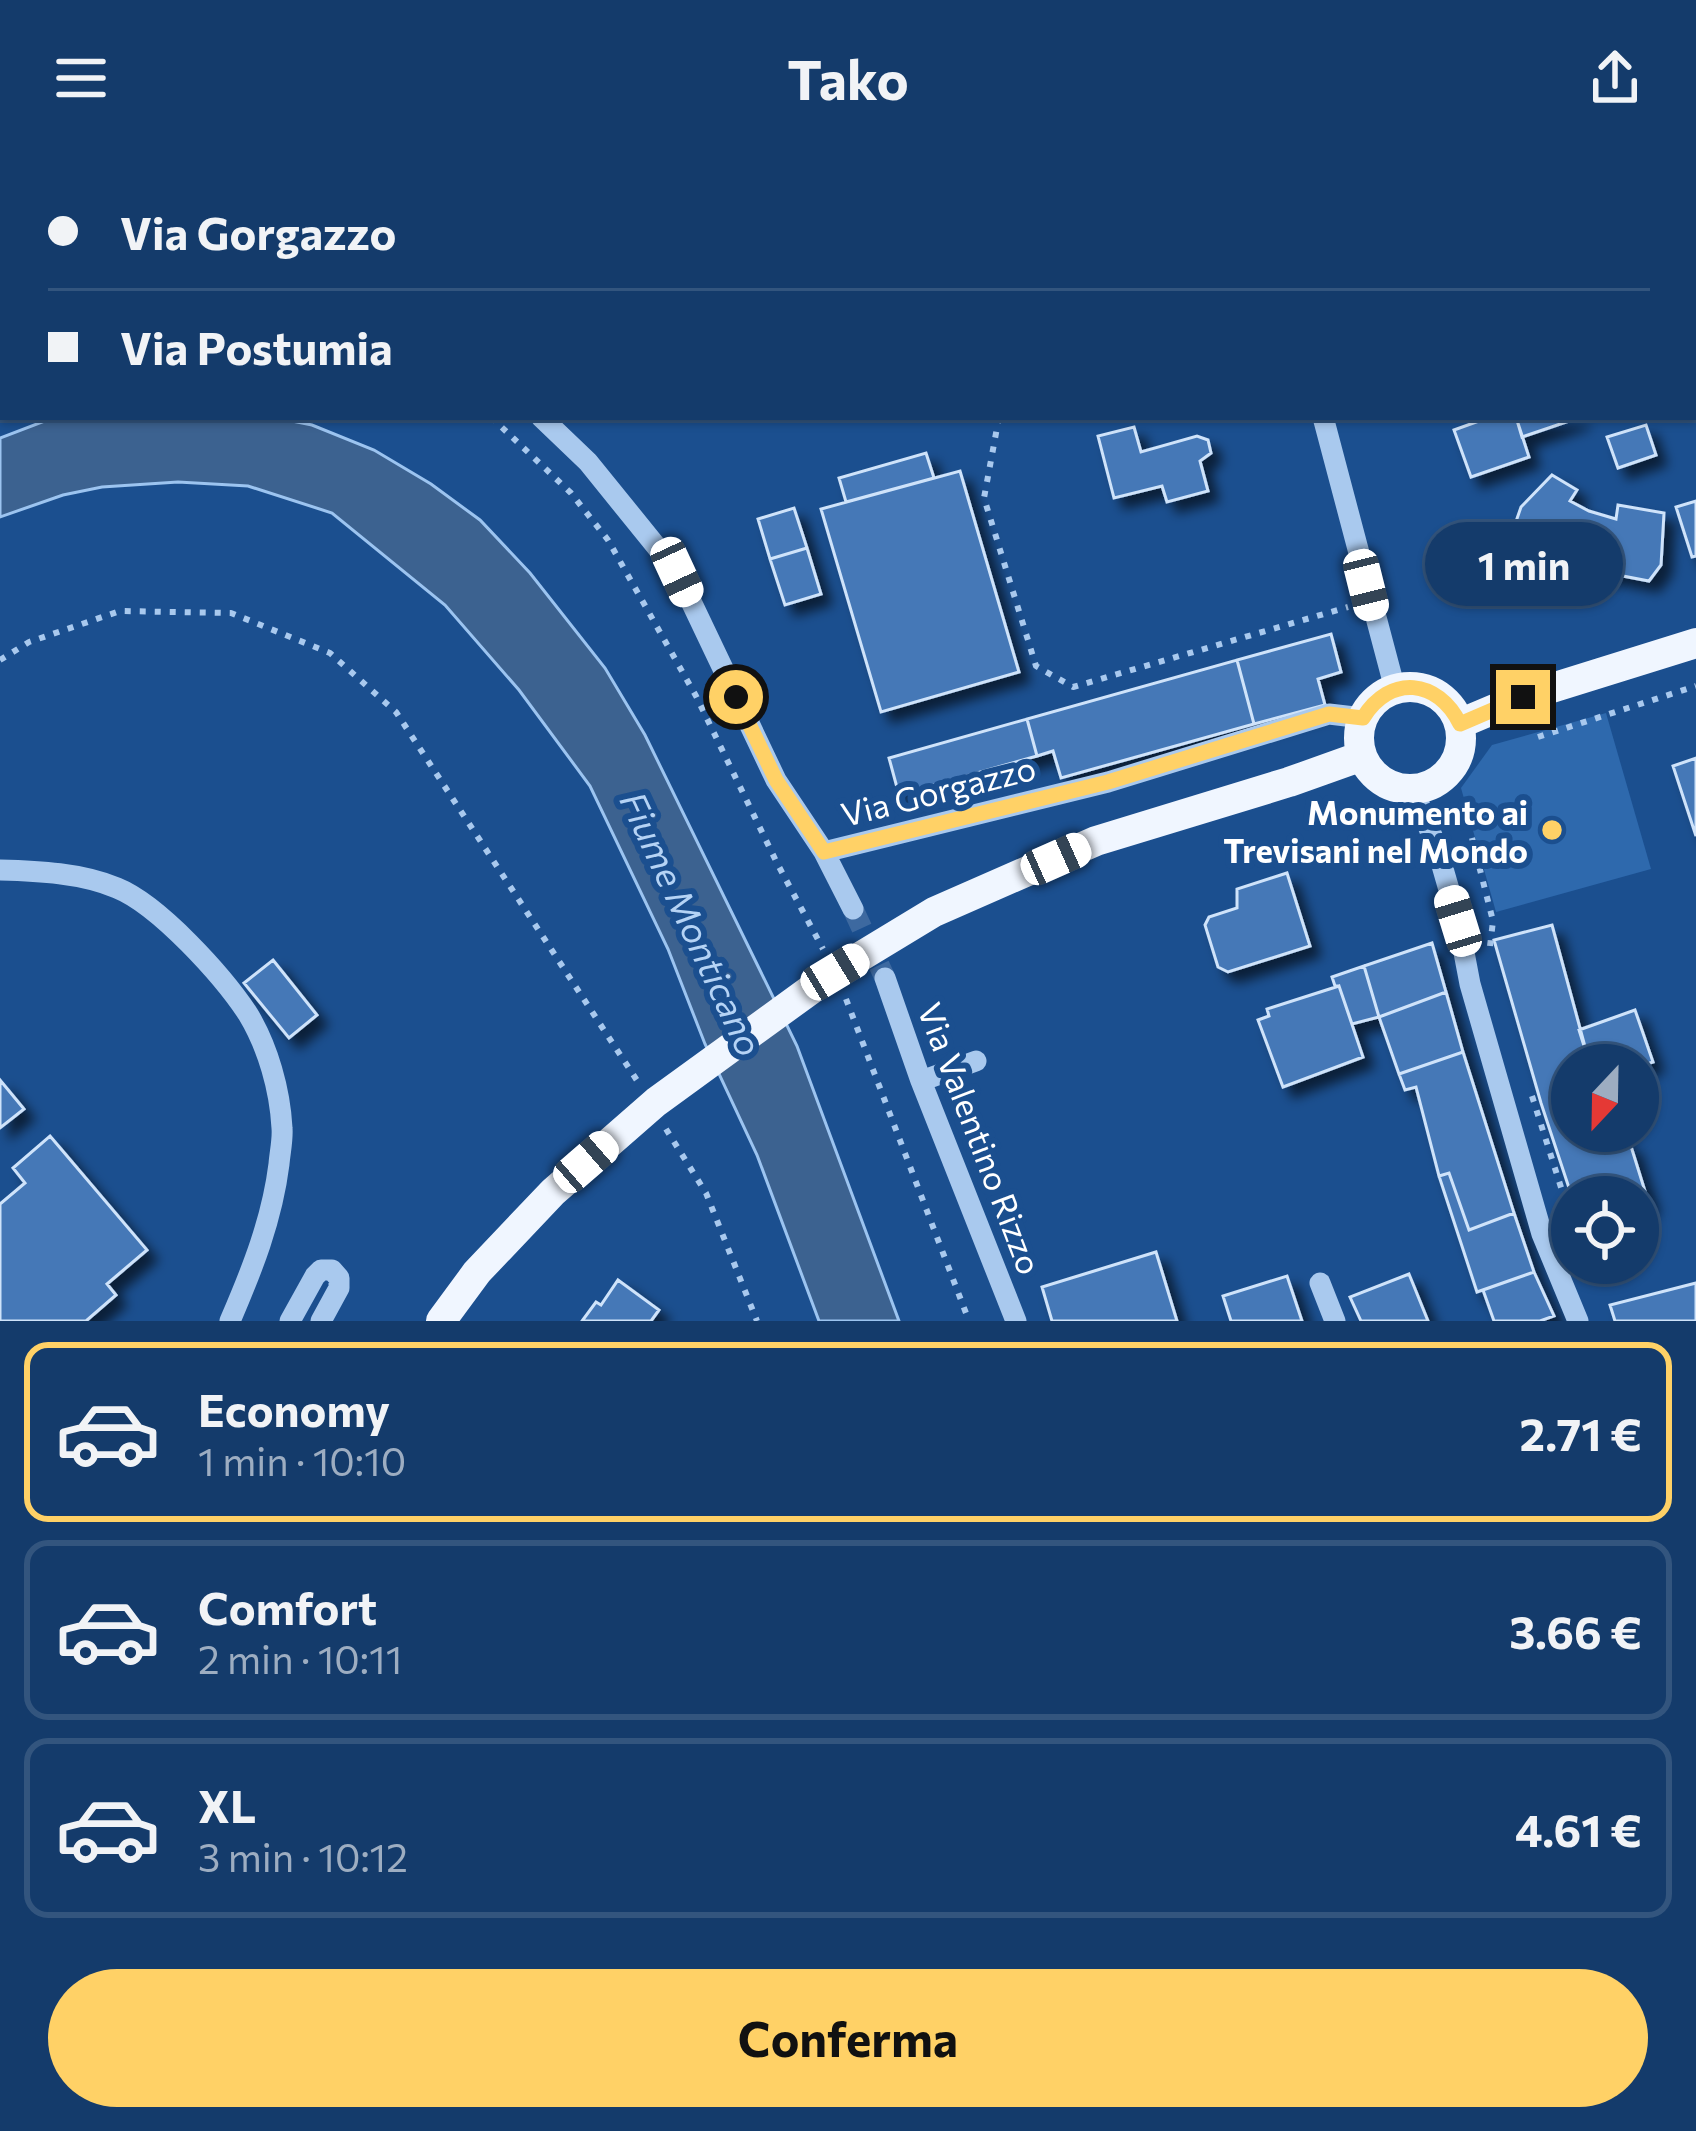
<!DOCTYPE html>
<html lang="it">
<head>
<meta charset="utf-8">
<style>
  :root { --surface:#143b6b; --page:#1d4271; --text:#f1f3f6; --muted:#9dadc1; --line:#33557e; --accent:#ffd166 }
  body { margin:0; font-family:Commissioner,sans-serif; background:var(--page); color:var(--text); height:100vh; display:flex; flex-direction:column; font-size:45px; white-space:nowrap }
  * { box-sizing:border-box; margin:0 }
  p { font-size:39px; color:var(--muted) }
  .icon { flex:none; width:66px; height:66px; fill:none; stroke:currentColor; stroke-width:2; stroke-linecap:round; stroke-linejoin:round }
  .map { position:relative; height:1165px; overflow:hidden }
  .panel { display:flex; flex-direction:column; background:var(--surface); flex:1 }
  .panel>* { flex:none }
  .top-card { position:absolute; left:0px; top:0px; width:1698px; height:264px; box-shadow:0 3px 9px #0004,0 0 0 3px var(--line); display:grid; align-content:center; height:264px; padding:0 48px; background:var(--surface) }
  .needle { width:78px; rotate:202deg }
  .controls { position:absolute; left:1551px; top:888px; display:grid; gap:24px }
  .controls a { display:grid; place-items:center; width:108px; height:108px; border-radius:50%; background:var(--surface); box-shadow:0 3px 9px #0004,0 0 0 3px var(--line); font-size:60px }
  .end { position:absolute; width:54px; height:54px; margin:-27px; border:15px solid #ffd166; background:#111; box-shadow:0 0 0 6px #111 }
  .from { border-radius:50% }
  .bubble { position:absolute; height:84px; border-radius:42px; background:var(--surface); box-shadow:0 3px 9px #0004,0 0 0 3px var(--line); font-size:39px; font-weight:700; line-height:84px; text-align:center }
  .car { position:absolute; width:36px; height:72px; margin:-36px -18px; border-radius:15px; box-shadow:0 0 9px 3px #0007; background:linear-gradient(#fff 24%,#345 0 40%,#fff 0 76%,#345 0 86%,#fff 0) }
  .top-card b { display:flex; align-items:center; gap:42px; height:114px; font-size:45px }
  .top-card b+b { border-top:3px solid var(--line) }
  .top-card i { width:30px; height:30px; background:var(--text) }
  ul { padding:21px 0 0; list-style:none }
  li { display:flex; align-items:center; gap:36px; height:180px; margin:0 24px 18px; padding:0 24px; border:6px solid var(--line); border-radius:24px }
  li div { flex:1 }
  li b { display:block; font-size:45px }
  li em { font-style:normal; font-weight:700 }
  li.active { border-color:var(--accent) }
  li>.icon { width:108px; height:108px; stroke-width:1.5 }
  .cta { display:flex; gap:24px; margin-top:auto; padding:24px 48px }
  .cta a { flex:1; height:138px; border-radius:72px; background:var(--accent); color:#111; font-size:48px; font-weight:700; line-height:138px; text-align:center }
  header { display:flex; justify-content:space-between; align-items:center; height:156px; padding:0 48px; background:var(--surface); font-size:54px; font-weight:700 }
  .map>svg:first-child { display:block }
  .green { fill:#2e69ad }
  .water { fill:#3c6290; stroke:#9cc4f0; stroke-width:3 }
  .building { fill:#4478b7; stroke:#cfe3fa; stroke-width:3; filter:url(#shadow) }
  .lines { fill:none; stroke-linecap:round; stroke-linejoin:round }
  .minor-tunnel { stroke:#3d69a0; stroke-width:21; stroke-dasharray:21 10; stroke-linecap:butt }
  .path { stroke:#a9c9ee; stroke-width:6; stroke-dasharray:6 9; stroke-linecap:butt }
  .minor { stroke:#a9c9ee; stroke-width:21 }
  .major { stroke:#f0f6ff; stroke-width:30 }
  .route { stroke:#ffd166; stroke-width:15 }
  .poi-dot { fill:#ffd166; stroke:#1b4f8f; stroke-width:4.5 }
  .labels { text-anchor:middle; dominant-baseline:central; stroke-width:12; stroke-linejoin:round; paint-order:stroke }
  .street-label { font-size:33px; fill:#fff; stroke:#1b4f8f }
  .poi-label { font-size:33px; font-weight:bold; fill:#fff; stroke:#1b4f8f; text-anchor:end }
  .water-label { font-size:36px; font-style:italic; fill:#b5d3f5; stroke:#1b4f8f }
</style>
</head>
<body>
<header><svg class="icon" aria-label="menu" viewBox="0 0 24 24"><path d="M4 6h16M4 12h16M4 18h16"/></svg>Tako<svg class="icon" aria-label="share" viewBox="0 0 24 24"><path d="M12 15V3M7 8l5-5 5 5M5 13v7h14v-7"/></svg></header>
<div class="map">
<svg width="1696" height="1165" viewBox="0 0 1696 1165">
  <defs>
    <filter id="shadow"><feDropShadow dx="10" dy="10" stdDeviation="6" flood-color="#0009"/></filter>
  </defs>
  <rect width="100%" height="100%" fill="#1b4f8f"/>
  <path class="green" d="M1606,557L1651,713L1496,756L1461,632L1492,589Z"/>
  <path class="water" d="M55,261H272L312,269L374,294L431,328L480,364L530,417L605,512L645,579L797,890L899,1165H819L757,999L705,888L668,793L590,630L519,534L445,449L332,357L248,330L178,326L102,331L63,339L0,361V282Z"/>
  <path class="building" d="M114,0H166L160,3H116Z
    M553,0H603V3H554Z
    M1128,0H1188V3H1117Z
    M1490,261H1516L1529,301L1471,321L1454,274Z
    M1516,261H1581L1522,281Z
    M1646,269L1656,299L1618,312L1607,281Z
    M1134,271L1141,296L1197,280L1208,284L1211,297L1200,305L1208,335L1167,346L1162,330L1114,342L1098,280Z
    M926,297L934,322L846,346L839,322Z
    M960,315L1019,516L881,556L821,353Z
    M1552,319L1577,334L1570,345L1589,355L1616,363L1618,349L1664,357L1661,409L1649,425L1597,415L1560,403L1512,377L1521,351Z
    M1696,345V400L1692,401L1676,351Z
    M794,352L807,392L770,403L758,363Z
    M807,392L821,438L785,449L770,403Z
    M1331,478L1341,516L1318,523L1325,549L1254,568L1237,504Z
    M1237,504L1254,568L1061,622L1053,595L1037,600L1027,563Z
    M1027,563L1037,600L899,639L889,602Z
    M1696,602V680L1673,610Z
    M1287,717L1310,790L1228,816L1218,811L1205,769L1209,761L1237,752V733Z
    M1552,769L1590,909H1572V975H1617L1621,989L1630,987L1649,1048L1638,1051V1041H1572L1541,947L1494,784Z
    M1432,787L1446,836L1379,861L1364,810Z
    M273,804L317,859L289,882L244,827Z
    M1364,810L1379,861L1352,868L1339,830H1335L1332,821Z
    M1339,830L1363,901L1283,931L1258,864L1269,860L1267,853Z
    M1446,836L1463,896L1399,918L1379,861Z
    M1635,854L1653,906L1638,911L1590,909L1579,874Z
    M1463,896L1514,1057L1469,1074L1449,1017L1439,1020L1416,931L1405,934L1399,918Z
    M0,924L24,953L0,972Z
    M50,980L147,1094L107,1128L116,1139L86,1165H0V1048L25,1027L13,1012Z
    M1449,1017L1469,1074L1514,1057L1534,1116L1477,1136L1439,1020Z
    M1156,1096L1177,1165H1052L1042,1131Z
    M1534,1116L1554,1160L1540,1165H1494L1483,1134Z
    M1409,1118L1428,1165H1361L1350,1141Z
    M1287,1120L1302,1165H1231L1223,1140Z
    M618,1124L659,1154L651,1165H582L596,1146L601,1149Z
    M1696,1127V1165H1615L1610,1149Z"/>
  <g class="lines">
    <path class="minor-tunnel" d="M853,753L885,822"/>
    <path class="path" d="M874,0L875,3
      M0,170L3,169
      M491,261L571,337L608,384L696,540L777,707L823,793
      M999,261L984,342L1036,510L1073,531L1348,451
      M0,504L29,486L120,455L231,457L330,497L396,556L638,926
      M1538,581L1696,530
      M1472,682L1493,765L1490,790
      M846,843L969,1165
      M1532,940L1572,1066
      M666,973L706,1037L757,1165
      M1638,1051L1649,1048"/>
    <path class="minor" d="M192,0L193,3
      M1255,0V3
      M0,132L3,131
      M541,261L588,306L677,416L776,624L824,696L853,753
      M1323,261L1395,533
      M1413,633L1437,692L1458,765L1470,828L1542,1078L1578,1165
      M824,696L1108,626L1329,558L1363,562
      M0,714C38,715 82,717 117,732C159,749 223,820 248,858C268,891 280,934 282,972C283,983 280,996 279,1008C272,1064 252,1114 230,1165
      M885,822L921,925L1016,1165
      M921,925L976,905
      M1320,1127L1335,1165
      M290,1165L315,1120L321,1114H332L339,1122V1132L321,1165"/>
    <path class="major" d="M1359 582a51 51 0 1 1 102 0a51 51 0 1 1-102 0Z
      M1459,568L1523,541L1696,487
      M441,1165L477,1116L553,1036L656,946L835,816L934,756L1096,685L1289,626L1362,600"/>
  </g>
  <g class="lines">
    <path class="route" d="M736,541L776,624L824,696L1108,626L1329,558L1363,562C1390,518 1438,523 1460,568L1523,541"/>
  </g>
  <circle class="poi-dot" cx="1552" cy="674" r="12"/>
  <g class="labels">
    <g class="street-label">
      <text transform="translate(938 634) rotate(-14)">Via Gorgazzo</text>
      <text transform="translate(981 982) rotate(69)">Via Valentino Rizzo</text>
    </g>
    <g class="poi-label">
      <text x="1528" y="655">Monumento ai<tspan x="1528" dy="38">Trevisani nel Mondo</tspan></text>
    </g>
    <g class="water-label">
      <text transform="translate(693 767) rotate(65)">Fiume Monticano</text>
    </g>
  </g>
</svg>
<div class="controls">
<a><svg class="needle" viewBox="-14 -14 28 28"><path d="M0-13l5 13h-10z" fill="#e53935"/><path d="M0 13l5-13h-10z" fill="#9dadc1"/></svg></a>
<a><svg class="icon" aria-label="locate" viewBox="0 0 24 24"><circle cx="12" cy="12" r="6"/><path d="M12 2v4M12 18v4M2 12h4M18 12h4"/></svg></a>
</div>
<i class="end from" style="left:736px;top:541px"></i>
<i class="end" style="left:1523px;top:541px"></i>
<div class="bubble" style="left:1425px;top:366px;width:198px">1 min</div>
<i class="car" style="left:677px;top:416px;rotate:155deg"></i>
<i class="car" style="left:1366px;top:429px;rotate:166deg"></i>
<i class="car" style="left:1056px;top:703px;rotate:66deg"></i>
<i class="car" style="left:1458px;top:765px;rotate:343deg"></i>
<i class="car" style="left:835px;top:816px;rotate:59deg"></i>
<i class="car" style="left:586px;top:1006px;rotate:49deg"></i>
<div class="top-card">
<b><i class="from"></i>Via Gorgazzo</b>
<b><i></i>Via Postumia</b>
</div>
</div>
<section class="panel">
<ul>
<li class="active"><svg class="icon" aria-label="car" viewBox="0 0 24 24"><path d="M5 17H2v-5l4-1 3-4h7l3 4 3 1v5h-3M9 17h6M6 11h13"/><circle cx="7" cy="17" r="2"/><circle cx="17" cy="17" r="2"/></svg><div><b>Economy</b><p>1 min · 10:10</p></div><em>2.71 €</em></li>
<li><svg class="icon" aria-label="car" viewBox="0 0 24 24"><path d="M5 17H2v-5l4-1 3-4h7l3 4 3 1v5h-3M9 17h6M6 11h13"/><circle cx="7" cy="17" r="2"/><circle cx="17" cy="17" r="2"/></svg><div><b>Comfort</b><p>2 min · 10:11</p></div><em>3.66 €</em></li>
<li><svg class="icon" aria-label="car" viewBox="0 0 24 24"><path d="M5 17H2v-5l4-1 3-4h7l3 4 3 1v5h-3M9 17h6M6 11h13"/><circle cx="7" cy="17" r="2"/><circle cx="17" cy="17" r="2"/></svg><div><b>XL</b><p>3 min · 10:12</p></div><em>4.61 €</em></li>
</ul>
<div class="cta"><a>Conferma</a></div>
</section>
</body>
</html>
